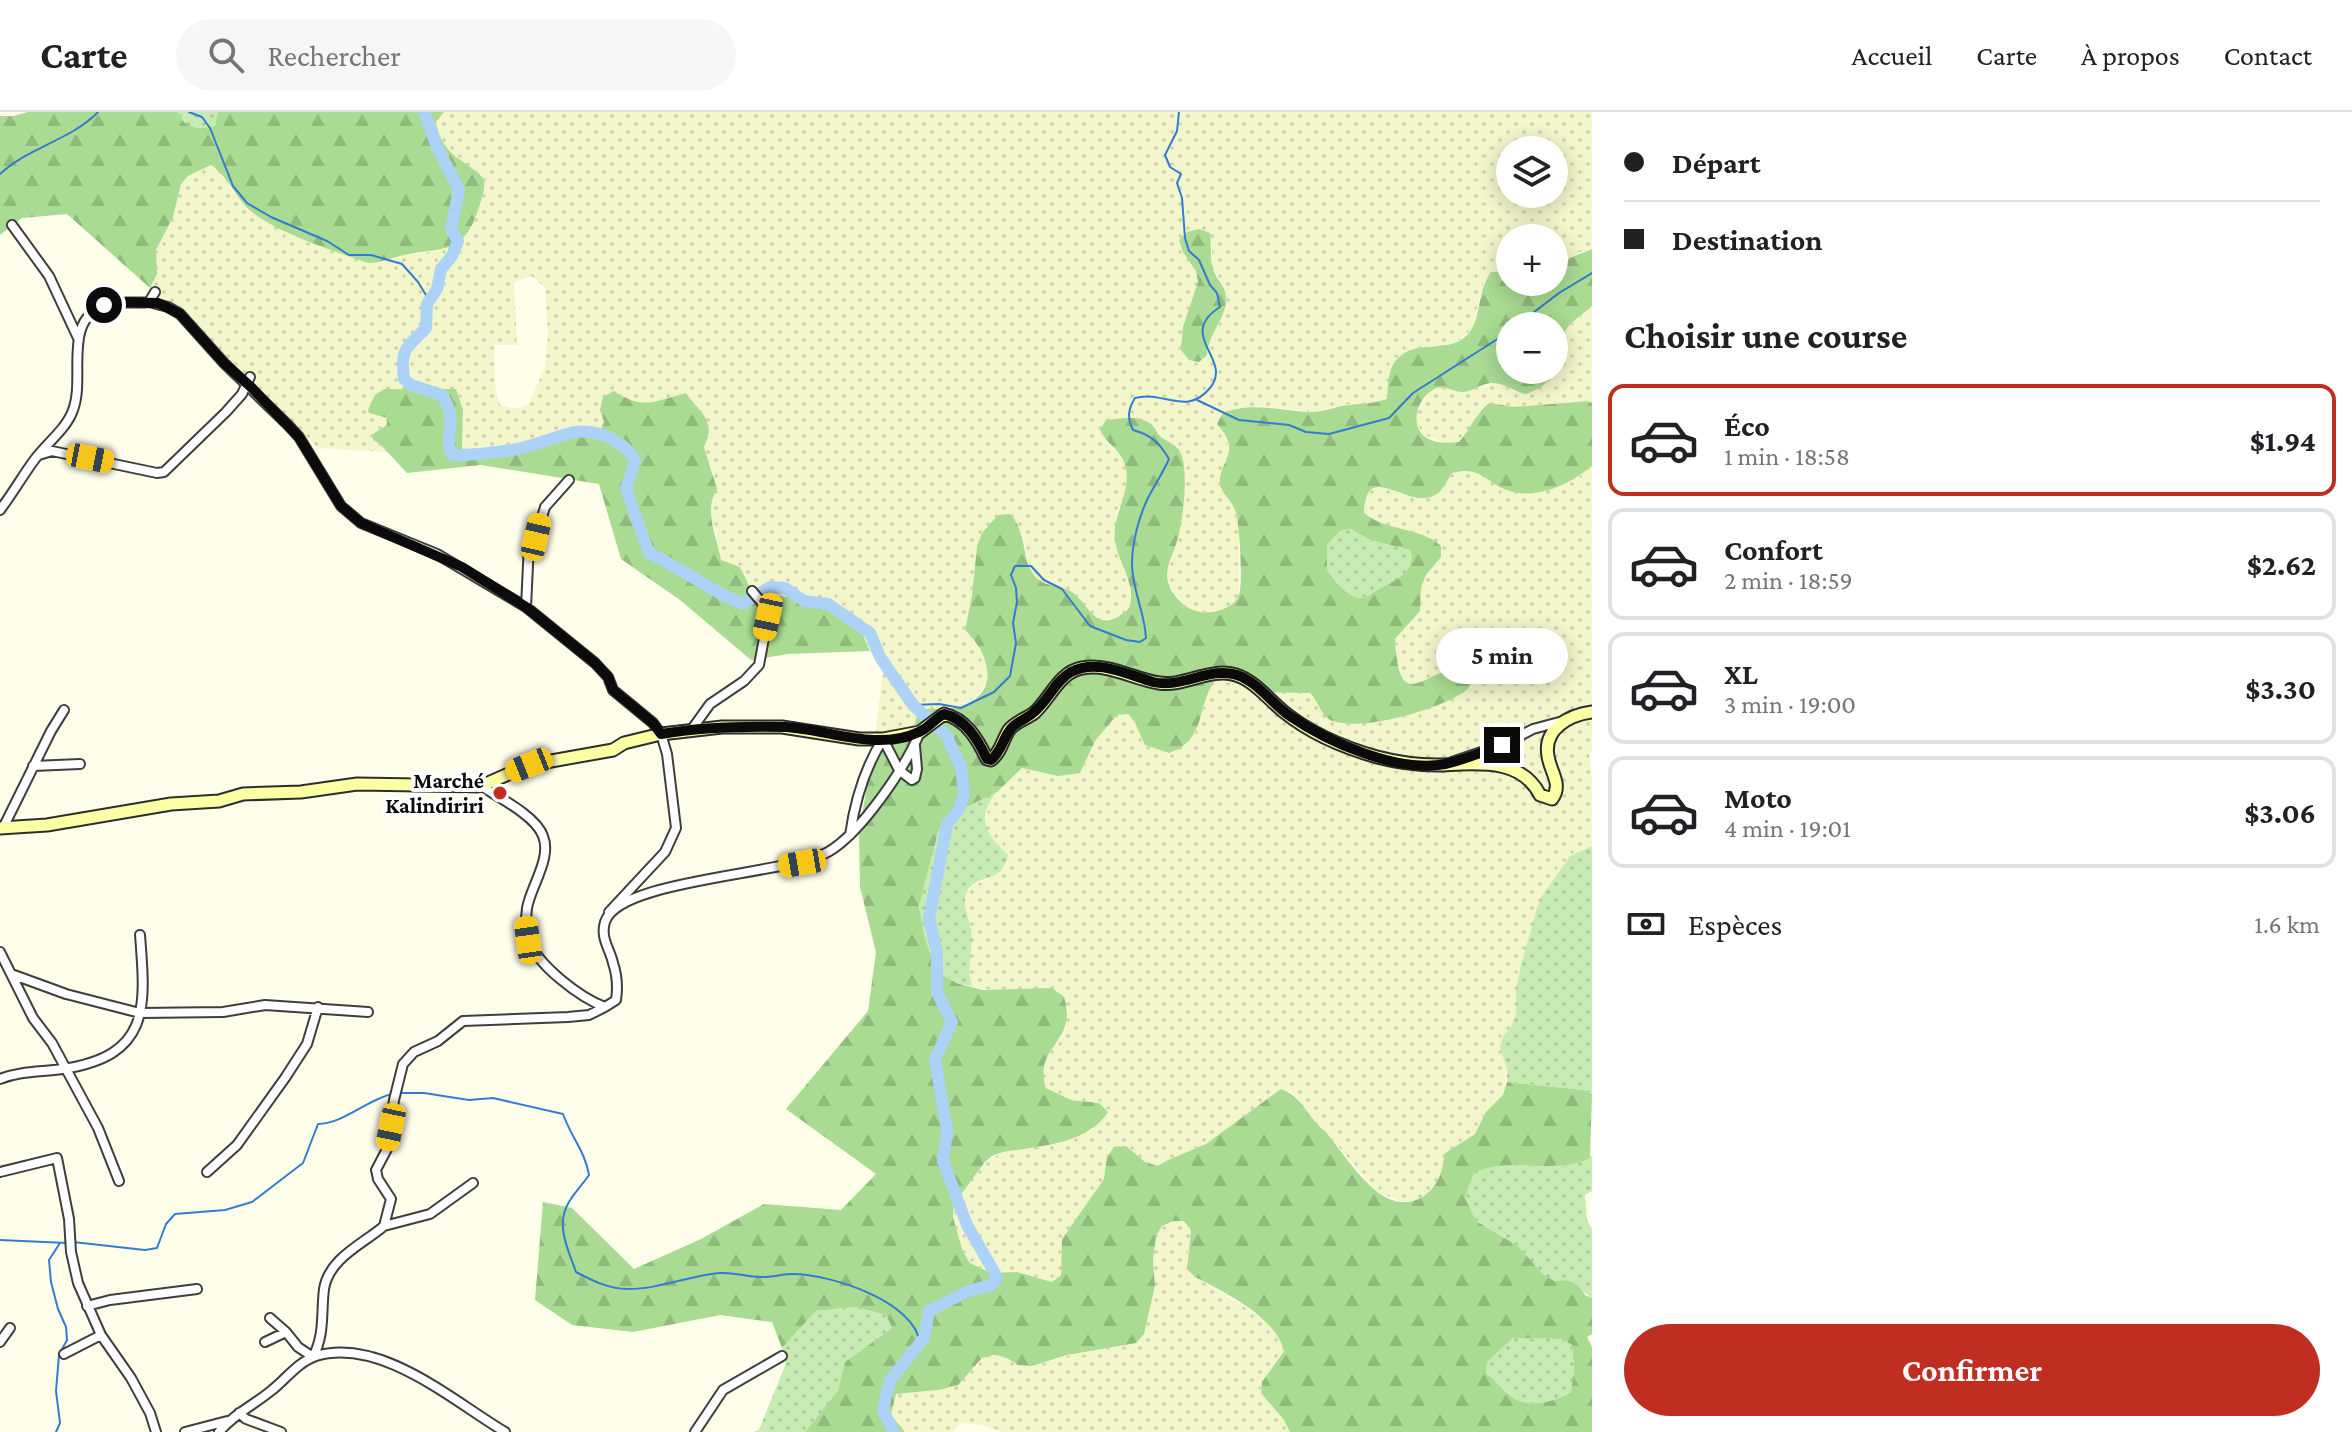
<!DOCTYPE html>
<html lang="fr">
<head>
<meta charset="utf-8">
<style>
  :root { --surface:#fff; --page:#f6f6f6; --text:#202124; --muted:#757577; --line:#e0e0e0; --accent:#bf2e20 }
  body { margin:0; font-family:"Crimson Pro",serif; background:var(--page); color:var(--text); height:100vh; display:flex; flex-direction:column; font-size:30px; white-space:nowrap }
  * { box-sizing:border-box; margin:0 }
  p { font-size:26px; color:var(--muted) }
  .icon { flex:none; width:44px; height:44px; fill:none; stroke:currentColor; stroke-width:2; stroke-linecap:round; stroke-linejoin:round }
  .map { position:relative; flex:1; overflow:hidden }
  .sheet { display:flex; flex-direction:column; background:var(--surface); width:760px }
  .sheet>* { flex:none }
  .banner { display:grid; align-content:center; height:176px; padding:0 32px; background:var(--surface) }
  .tools { position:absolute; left:1496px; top:24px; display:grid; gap:16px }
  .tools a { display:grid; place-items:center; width:72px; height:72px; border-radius:50%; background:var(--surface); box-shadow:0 4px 20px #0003; font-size:40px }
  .end { position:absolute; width:36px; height:36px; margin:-18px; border:10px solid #0b0b0b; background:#fff; box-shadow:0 0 0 4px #fff }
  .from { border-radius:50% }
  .bubble { position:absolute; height:56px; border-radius:28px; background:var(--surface); box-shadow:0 4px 20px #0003; font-size:26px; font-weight:700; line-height:56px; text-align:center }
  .car { position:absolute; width:24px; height:48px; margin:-24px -12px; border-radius:10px; box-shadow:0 0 6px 2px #0007; background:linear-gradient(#f5c518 24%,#345 0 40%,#f5c518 0 76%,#345 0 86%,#f5c518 0) }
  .banner b { display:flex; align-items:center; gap:28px; height:76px; font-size:30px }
  .banner b+b { border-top:2px solid var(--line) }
  .banner i { width:20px; height:20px; background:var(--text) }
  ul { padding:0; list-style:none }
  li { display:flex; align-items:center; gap:24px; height:112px; margin:0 16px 12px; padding:0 16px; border:4px solid var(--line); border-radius:16px }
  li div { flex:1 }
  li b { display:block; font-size:30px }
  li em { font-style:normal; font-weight:700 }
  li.selected { border-color:var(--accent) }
  li>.icon { width:72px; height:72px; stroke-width:1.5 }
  h2 { padding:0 32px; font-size:36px; line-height:96px }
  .pay { display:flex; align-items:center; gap:20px; height:88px; padding:0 32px; font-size:30px }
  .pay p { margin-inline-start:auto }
  .primary-button { display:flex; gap:16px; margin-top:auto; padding:16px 32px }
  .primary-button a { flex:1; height:92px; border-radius:48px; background:var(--accent); color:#fff; font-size:32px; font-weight:700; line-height:92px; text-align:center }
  header { display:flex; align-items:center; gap:48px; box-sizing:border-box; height:112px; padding:0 40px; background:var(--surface); border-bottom:2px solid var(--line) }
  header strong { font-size:38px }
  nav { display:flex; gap:44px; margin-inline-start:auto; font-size:28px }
  .search { width:560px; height:72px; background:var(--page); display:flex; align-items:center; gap:20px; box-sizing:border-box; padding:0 28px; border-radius:44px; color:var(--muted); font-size:30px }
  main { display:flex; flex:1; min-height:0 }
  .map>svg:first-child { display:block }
  .farmland { fill:url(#farmland-dots); fill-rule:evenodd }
  .grass { fill:url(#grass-dots) }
  .forest { fill:url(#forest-firs); fill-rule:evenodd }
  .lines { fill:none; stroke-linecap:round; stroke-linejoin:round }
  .stream { stroke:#327cd1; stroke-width:2 }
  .river { stroke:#add2f8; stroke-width:12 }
  .street-casing { stroke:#3e3e3e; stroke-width:12 }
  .secondary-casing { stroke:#2d2d2d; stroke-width:15 }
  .street { stroke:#fff; stroke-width:8 }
  .secondary { stroke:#fdffa5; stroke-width:11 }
  .route { stroke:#0b0b0b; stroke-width:10 }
  .poi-dot { fill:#bf2e20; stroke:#fff; stroke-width:3 }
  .labels { text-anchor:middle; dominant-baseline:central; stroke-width:8; stroke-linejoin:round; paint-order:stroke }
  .poi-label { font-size:22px; font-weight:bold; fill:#0b0b0b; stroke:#fff; text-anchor:end }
</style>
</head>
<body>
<header>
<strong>Carte</strong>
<div class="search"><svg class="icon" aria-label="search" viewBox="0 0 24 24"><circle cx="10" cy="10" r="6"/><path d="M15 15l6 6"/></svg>Rechercher</div>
<nav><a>Accueil</a><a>Carte</a><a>À propos</a><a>Contact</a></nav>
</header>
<main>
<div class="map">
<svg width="1592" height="1320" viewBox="0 0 1592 1320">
  <defs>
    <pattern id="farmland-dots" width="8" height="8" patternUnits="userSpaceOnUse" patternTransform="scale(2)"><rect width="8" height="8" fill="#f3f5ca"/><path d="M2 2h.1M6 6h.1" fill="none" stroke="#cfd1ac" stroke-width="1.8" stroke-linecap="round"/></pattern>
    <pattern id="grass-dots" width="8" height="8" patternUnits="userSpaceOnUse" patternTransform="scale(2)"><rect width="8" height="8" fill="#c8eab3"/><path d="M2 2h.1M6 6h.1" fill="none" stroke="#aac799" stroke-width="1.8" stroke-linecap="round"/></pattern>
    <pattern id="forest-firs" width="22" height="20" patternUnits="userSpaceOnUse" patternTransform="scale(2)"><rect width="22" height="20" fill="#a9db92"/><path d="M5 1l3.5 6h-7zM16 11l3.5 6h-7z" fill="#90bb7d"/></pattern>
  </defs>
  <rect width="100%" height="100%" fill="#fffeea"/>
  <path class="farmland" d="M444,0H1592V137L1580,140L1554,164V126H1510V159L1503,157L1484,170L1471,218L1452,234H1428L1390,263L1387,287L1377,291L1350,292L1313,300L1258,294L1226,321L1229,342L1220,362V376L1235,397L1239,419V484L1231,493L1220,498L1207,500L1195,499L1184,493L1168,472L1166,460L1178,425L1179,337L1160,323L1153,314L1106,308L1100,318L1105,329L1121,345L1126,357L1127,381L1116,401L1124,459L1129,469L1131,492L1123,502L1112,507H1099L1089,502L1075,483L1040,469L1030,458L1023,421L977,433L972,484L965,518L974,526L985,547L989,558L988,570L973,587L962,594L918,598L914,617L875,626L883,557L870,539L860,518L754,484L740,455L721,448L715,415L710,407L714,364L704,335L710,323L686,282L647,293L627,288L600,298L604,310L600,318L570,317L528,331L475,339L462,337L463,298L456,278L384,277L370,301L387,306V313L374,322L388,340L318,336L247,264L150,176L157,162L156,138L173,105L181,72L188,64L211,53L223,61L234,82L250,99L293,122L381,151L404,143L439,139L475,108L484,73L481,62L452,43L444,34L438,23L436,10ZM1510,38H1554V82H1510ZM1212,132V156L1225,176L1224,199L1213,219L1207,243L1196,159ZM531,164L545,175L548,222L545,255L529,292L516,297L500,293L495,274L494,233H517L514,170Z
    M1592,194V291L1575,289L1514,296L1489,291L1480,298L1468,319L1459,330L1445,331L1422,322L1417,311V299L1430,280L1440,275L1461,280L1493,271L1505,273L1515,280L1547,270L1559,251L1562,227L1567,216Z
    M1592,354V639L1589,644L1592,663V734L1570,744L1516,878V902L1511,915L1503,924L1500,935L1507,957L1504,983L1486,1000L1475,1023L1444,1042V1053L1434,1077L1425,1085L1412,1089H1400L1376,1079L1326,1020L1316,1013L1294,981L1281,977L1206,1032L1168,1048L1158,1054L1145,1050L1126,1034L1107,1045L1104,1067L1062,1127L1061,1162L1052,1170L1017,1160L991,1161L970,1151L963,1140L953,1105L954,1092L984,1051L1003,1040L1071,1026L1093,1018L1099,991L1071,988L1046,976L1042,963L1043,948L1065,920L1068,896L972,874L968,862L971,818L965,792L966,780L975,772L986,768L1006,754L1008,743L989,726L985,715L989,690L996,680L1022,656L1046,662L1080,661L1095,629L1117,603L1127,602L1135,611L1145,633L1195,621L1211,573L1218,565L1310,581L1331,608L1370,610L1402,603L1445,557L1424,571H1410L1400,564L1396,553L1395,527L1420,499L1421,475L1426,463L1440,445L1421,421L1397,417L1373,408L1364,401L1365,388L1370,378L1380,373L1392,376L1403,383L1438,381L1452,361L1466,357L1489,365L1498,373L1577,366Z
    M1173,1109H1184L1191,1118L1187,1146L1195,1165L1266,1208L1281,1227L1284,1238L1262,1270L1261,1281L1284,1308L1290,1320H1003L982,1313L961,1311L952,1320H905L891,1304L896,1282L938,1278L976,1256L982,1246L994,1243L1005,1245L1018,1253L1032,1254L1144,1222L1155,1174L1153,1149L1156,1124L1162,1114Z"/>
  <path class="grass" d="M178,0H218L219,2L215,14C198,17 185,18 178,0Z
    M1351,417L1370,428L1410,438C1418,462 1392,469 1377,478C1371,481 1367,487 1360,486C1349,486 1333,466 1327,457V433L1340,419Z
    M996,680C976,708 986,722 1008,743C1003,772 978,761 967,779C961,791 969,805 971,817C974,836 966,855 972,874L956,871L938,860L925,828L919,794L939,717L946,705Z
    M1592,734V982L1583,978L1507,970V957L1500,935L1503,924L1511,915L1516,902V878L1521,853L1537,796L1542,784L1570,744Z
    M1592,1044V1079L1585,1083L1587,1108L1592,1117V1186L1566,1168L1554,1169L1543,1162L1518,1134L1476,1109L1465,1085L1474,1060C1511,1043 1555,1063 1592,1044Z
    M855,1195L886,1203L892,1216L845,1250L838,1280L805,1320H753L759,1318L786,1251L782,1236L816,1199Z
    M1513,1226L1562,1227L1572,1233L1574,1256L1571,1280C1557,1289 1532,1296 1515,1287C1504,1281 1497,1268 1486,1262L1487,1250Z"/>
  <path class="forest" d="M28,0H178C185,18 198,17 215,14L218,0H444L436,10C440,32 450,42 468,53C472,57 479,60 482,65C487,74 482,85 479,95C464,143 444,135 404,143C391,146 381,151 368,151C336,140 277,121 252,100C235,86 229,65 211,53L188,64L181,72L173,105L156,138L157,162L150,176L67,102L22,106L0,123V4H13Z
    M1199,117L1210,121C1212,134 1209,148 1214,160C1219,171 1227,175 1226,189C1225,207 1209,221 1207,243L1199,250L1189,248L1181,238L1183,215L1198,170L1196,159L1183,140L1179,128L1187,120Z
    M1592,137V194C1584,201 1574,208 1568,215C1549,238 1572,265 1526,282C1514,280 1504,270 1491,271C1481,272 1472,280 1461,280C1453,279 1445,274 1437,276C1420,282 1409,309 1423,323C1432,332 1447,331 1459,330C1471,317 1475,302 1489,291L1514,295L1587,289L1592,291V354C1568,374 1529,392 1498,374C1481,363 1474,355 1452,361C1448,367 1443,378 1437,382C1409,401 1366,344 1364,401C1387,420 1419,414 1441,434V445L1426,463L1421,475L1420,499L1395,527C1399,609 1427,553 1469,554L1475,565C1471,573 1467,579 1459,583C1432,599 1363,619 1333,609C1321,605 1319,590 1310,581L1264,580L1254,572L1218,565C1195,591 1209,627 1169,641L1145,633L1135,611L1128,602L1117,603L1095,629L1080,661L1058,664L1022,656L997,680L946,705L939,717L919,794L925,828L938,860L956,871L983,878L1052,876L1064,885C1079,931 1032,934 1046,976L1071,988L1099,991L1108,1000C1087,1033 1038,1034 1003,1040L992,1044L984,1051L954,1092L953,1105L963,1140L970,1151L991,1161L1017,1160L1052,1170L1061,1163L1062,1127L1104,1067L1107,1045L1114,1035L1126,1034L1145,1050L1158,1054L1168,1048L1206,1032L1281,977C1304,985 1307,1006 1326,1020C1341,1039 1357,1063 1375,1078C1409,1107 1444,1080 1444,1042L1475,1022L1486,1000L1503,983L1507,970L1583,978L1592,982L1590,1046C1554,1064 1511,1043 1474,1061L1465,1085L1476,1109L1518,1134L1543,1162L1554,1169L1566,1168L1578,1173L1585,1183L1592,1186V1222L1587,1225L1592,1235V1320H1290L1284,1308L1261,1281L1262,1270L1284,1239C1276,1205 1224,1180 1195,1165L1187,1157L1191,1118L1184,1109H1173L1162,1114L1156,1124L1153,1149L1155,1174L1144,1222L1136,1231L1067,1243L1032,1254L1018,1253L1005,1245L994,1243L982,1246L958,1273L938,1278L896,1282L891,1303L905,1320H805L838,1279L845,1250L892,1216L886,1203L855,1195L816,1199L782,1236L772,1210L720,1203L633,1220L572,1213L535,1188L543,1090L572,1096L634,1157L701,1127L764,1092L841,1098L876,1062L786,997L868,899L876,840L860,775L859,721L875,626L914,617L918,598C932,595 948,599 962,594C1002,579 989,541 965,518L972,484L977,434L982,421L998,403L1010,402C1030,424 1019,451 1039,468C1047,474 1058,473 1068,478C1087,486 1093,523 1122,502C1127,499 1131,494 1131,488C1133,468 1118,449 1115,429C1111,400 1137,375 1122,346C1116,335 1105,330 1100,318L1106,308C1121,307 1140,302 1153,314C1156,317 1157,321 1160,324C1166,329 1175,332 1179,338C1190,355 1183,410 1177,429C1174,440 1167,452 1167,463C1167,478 1182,495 1196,499C1209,503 1233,498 1239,483C1243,472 1240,411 1235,398C1232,389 1222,382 1220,373C1217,349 1244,342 1217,312L1223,301C1254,289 1280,299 1311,300C1324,300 1337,294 1349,293C1363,291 1374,292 1387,287C1388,276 1388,260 1394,251C1414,222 1452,247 1471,218C1481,201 1478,178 1491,160L1510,159V170H1525L1534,179L1554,170V164L1570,146ZM1510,214H1554V258H1510ZM1351,417L1370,428L1410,438C1418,461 1392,469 1377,478C1371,481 1367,487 1360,486C1349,486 1332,466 1327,457V433L1340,419ZM1513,1226L1562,1227L1572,1233L1574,1256L1571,1280C1557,1289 1532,1296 1515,1287C1504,1281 1497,1268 1486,1262L1487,1250Z
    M384,277H456L463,298L462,337C498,344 533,325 568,318C578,316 590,318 600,318L604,310L600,298L603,285L614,279C644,299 654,289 686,281C701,302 717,309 704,335L717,377C703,399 717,424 721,448L740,455L754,484C784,479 835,495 858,516C864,522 866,532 870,539L788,542L751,548L680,488L621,447L599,372L481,353L407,361L380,332L373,328V322L387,313V306L369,301L368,298L375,283Z"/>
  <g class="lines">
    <path class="stream" d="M189,0L202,5L210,16L233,74L247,91L271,105L327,129L349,143H371L402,152L418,170L429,188
      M0,62C29,35 71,28 98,0
      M1516,214L1559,181L1592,161
      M1197,288L1239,308L1289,313L1306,320L1329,322L1389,306L1413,281L1510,219
      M913,593L939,592L961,596L994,580L1010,564L1016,531L1013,511L1017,490L1016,476L1011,463L1015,454H1031L1044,468L1062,477L1090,514L1126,528L1140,530L1146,526C1145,501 1132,477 1132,452C1132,431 1139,404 1148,386C1155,372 1163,361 1169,347C1159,330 1151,323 1133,318C1127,306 1128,297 1135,286C1164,278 1186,305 1210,276C1234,247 1175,224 1220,195L1217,181L1210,173L1199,148L1189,139L1185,126L1182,86L1177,71L1181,62L1170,55L1165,43L1177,19L1179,0
      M398,981H424L469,988L493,986L563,1002C571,1025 585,1039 589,1063C583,1072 575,1080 569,1090C555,1112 568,1138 576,1160C593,1169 609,1177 628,1177C659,1177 689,1164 719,1161C734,1160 748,1165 762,1165C773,1165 783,1162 793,1162C829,1162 916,1189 920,1232
      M0,1128L67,1131
      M73,1130L145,1138L157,1136L166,1112L175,1102L225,1098L252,1090L303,1051L318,1012C345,1011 366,988 392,982
      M56,1320L60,1311L56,1279L59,1243L67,1228L66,1215L58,1197L51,1170L49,1148L60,1131"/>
    <path class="river" d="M424,0L437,35L459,78L451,117L458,129L452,144L441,157L437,177L427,192L426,216C406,237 400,236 404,267L411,273L442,283C460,312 442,321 452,343C476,343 498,341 521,336C540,332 558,323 576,320C598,317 626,330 635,349L626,377L649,441C682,456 709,479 743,492L770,475L785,476L804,489L828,492L870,521L880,545L913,593L946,623L961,655L964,682L959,697L947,713L929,807L937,839V880L952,910L935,947L947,1018L943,1049L967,1113L997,1165L992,1173L968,1179L929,1199L924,1226L891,1267L886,1283L883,1299L894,1320"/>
    <g class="street-casing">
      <path id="street" d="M12,113L49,164L78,226
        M149,190L168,195L180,202L224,251L288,313L299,325L341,394L361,411L437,442L526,495L595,551L608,565L613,578L653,611L661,622L667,642L676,716L665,740L609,800
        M39,343L52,339L157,361L164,360L226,300L242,282L250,265
        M0,398C13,381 23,363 35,347C47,331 67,316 73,298C86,264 61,208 106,193C120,188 135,192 149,190L155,180
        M526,495L529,432L536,425L545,395L569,368
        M692,617L710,592L744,569L759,553L768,505L764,493L752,479
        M883,627L899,658L912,668L915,666L917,657L915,634
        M1452,650L1502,633L1533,617L1563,609
        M33,654L80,652
        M481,674C498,685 536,704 543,724C552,746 531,774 527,796C526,805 525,817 528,826C536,853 581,886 605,895L616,888C618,875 617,863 613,851C610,837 600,826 605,810C618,767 786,763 828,740C861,721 905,656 920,620
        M4,714L51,619L64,598
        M850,723C855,688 864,657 883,627
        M0,840L33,906L52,931L98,1016L119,1069
        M14,863L66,882L140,901L223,900L265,893L368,900
        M0,967C20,959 41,960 62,957C150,944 146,897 140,823
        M0,1060L57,1046L69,1107L71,1140L78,1171L101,1223L131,1266L150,1301L156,1320
        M207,1060L237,1033L285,966L307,932L318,895
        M384,1114L430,1102L473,1071
        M87,1194L110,1188L197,1177
        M270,1206L286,1220
        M0,1230L10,1216
        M265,1230L286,1220L298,1235L313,1245C325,1222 321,1201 324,1177C329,1146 363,1132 384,1114L391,1087L378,1067L376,1058L387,1037L394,988L403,952L414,940L438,929L463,909L568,905L589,903L605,895
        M64,1242L101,1223
        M239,1301L246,1307L281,1320
        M185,1320L227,1309
        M219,1320C234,1302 254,1293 272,1278C286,1267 298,1250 316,1244C381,1225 453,1289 505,1320
        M695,1320L723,1278L782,1244"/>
    </g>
    <g class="secondary-casing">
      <path id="secondary" d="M0,716L47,713L171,692L219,689L243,682L301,680L357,672L481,674L529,653L613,638L624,631L661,622L722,615H782L859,627H883L920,620L944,602C966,607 978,628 987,647L991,648C1001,640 1002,629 1009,618C1015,610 1026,607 1034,601C1050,587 1059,560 1082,556C1109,551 1133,567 1159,571C1185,575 1210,555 1236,563C1255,569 1269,588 1284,600C1310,621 1345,636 1377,645C1396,650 1417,653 1437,653C1474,652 1520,644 1540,683L1552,687C1563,672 1550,660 1548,644C1543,617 1569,603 1592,600"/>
    </g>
    <use href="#street" class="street"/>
    <use href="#secondary" class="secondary"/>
  </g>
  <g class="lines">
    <path class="route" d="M104,193L118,190L158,191L180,202L224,251L251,275L299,325L341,394L361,411L462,455L526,495L595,551L608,565L613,578L653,611L661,622C702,615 743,614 785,615C828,617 876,640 919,620C929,616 934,607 944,602C966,607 978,628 987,647L991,648C1001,640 1002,629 1010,618C1015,610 1027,607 1034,600C1048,589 1055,569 1071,560C1097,546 1128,563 1153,570C1182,577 1210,554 1237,563C1258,570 1272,592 1290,604C1328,630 1397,661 1445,652C1464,648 1484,639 1502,633"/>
  </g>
  <circle class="poi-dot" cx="500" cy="681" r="8"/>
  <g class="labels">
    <g class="poi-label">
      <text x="484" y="668">Marché<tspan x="484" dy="25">Kalindiriri</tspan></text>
    </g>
  </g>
</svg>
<div class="tools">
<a><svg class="icon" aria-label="layers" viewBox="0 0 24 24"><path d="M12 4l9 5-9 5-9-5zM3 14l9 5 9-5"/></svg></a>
<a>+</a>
<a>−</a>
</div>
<i class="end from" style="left:104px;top:193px"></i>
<i class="end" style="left:1502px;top:633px"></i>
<div class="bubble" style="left:1436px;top:516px;width:132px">5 min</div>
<i class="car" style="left:90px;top:346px;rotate:101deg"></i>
<i class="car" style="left:536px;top:425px;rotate:13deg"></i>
<i class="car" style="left:768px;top:505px;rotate:192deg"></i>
<i class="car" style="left:529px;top:653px;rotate:248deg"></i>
<i class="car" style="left:802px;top:751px;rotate:260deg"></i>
<i class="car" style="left:528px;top:828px;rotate:352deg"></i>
<i class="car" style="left:391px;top:1015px;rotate:192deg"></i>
</div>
<section class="sheet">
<div class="banner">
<b><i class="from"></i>Départ</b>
<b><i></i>Destination</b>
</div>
<h2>Choisir une course</h2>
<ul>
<li class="selected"><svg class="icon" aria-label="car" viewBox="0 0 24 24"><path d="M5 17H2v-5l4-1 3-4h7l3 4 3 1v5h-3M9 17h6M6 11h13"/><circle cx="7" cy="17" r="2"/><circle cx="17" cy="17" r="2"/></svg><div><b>Éco</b><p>1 min · 18:58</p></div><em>$1.94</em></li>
<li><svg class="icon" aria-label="car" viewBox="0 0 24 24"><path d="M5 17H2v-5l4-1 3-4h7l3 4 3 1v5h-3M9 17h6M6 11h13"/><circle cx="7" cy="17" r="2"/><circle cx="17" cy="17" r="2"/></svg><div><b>Confort</b><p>2 min · 18:59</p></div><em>$2.62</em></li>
<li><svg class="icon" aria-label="car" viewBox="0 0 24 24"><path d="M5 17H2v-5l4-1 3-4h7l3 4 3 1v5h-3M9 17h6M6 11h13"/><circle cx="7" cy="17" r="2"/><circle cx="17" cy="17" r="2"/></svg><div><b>XL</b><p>3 min · 19:00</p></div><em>$3.30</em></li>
<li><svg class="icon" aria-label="car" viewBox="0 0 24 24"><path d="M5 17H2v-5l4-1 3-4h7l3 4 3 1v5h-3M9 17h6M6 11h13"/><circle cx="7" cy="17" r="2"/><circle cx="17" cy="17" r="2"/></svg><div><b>Moto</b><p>4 min · 19:01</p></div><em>$3.06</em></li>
</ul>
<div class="pay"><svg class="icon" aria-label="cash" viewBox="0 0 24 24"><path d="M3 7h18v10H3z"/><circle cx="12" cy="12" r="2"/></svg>Espèces<p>1.6 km</p></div>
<div class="primary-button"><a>Confirmer</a></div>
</section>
</main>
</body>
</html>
